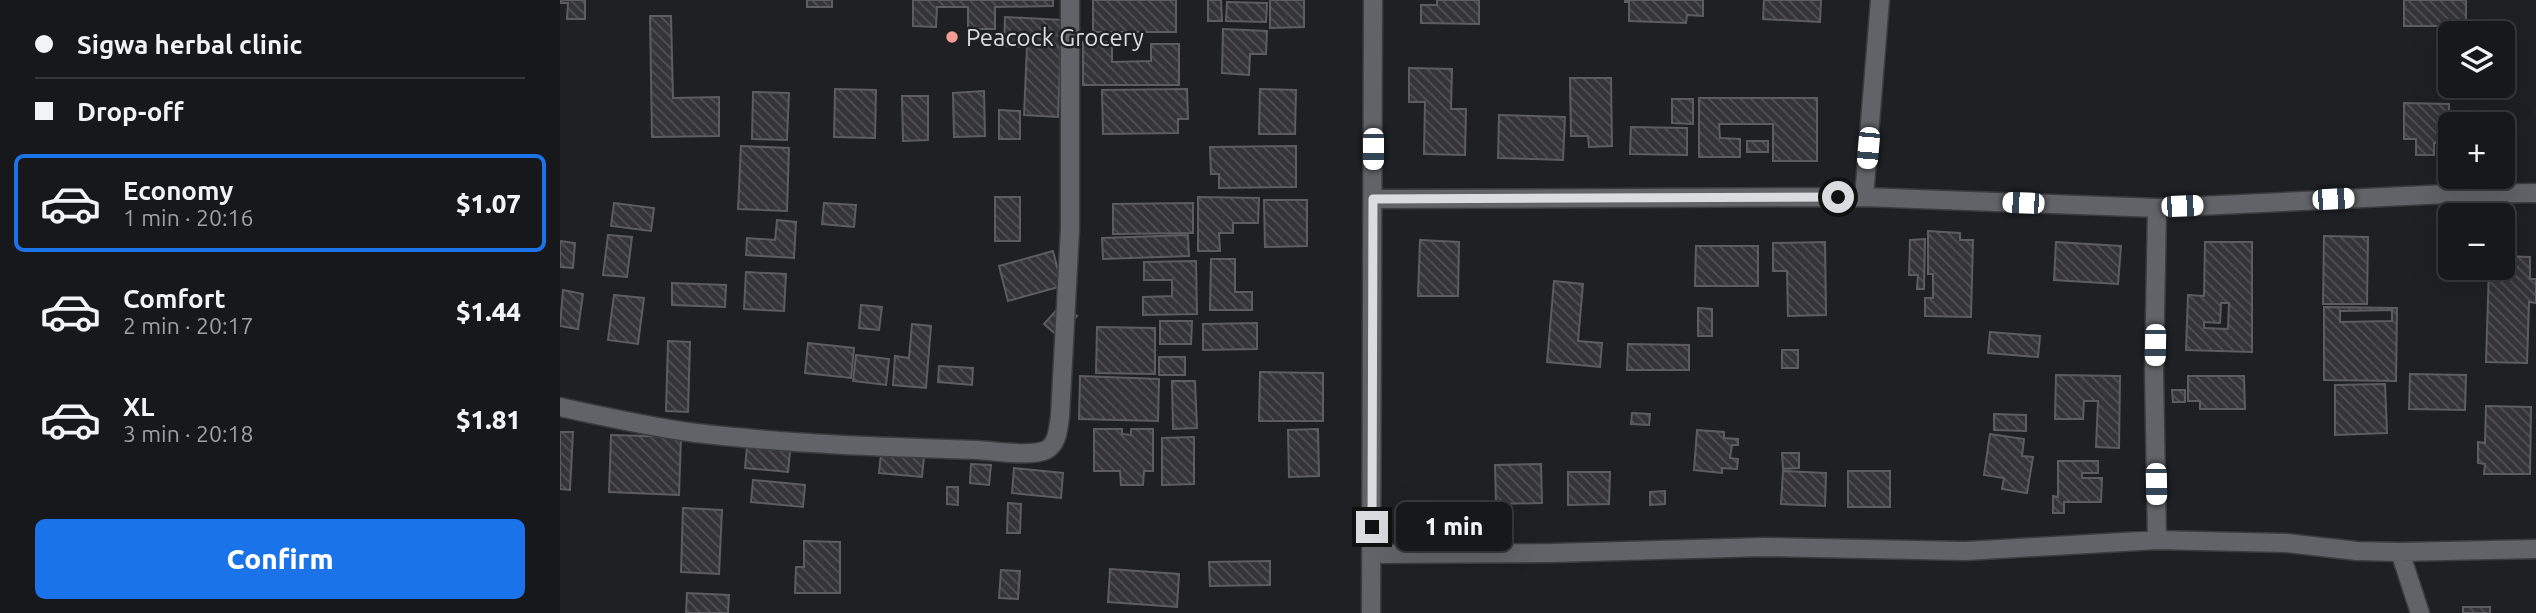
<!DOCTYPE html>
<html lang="en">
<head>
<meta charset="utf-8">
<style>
  :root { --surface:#16181b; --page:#1f2124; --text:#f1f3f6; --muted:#9ea0a3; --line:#35373a; --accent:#1a73e8 }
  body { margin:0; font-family:Ubuntu,sans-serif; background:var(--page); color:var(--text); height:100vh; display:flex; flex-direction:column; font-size:26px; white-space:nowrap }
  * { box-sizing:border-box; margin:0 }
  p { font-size:23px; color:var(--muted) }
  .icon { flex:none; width:38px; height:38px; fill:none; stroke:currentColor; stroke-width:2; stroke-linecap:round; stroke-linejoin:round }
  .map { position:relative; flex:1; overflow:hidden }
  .side { display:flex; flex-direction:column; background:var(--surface); width:560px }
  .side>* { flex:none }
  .top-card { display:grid; align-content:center; height:154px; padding:0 35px; background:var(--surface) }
  .fabs { position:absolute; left:1878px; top:21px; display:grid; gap:14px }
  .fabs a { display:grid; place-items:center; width:77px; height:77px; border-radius:10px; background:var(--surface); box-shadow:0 7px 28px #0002,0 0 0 2px var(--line); font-size:35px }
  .end { position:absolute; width:32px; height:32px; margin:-16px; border:9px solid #dbdcdf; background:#111; box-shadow:0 0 0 4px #111 }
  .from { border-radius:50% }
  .bubble { position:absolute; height:49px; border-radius:10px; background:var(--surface); box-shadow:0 7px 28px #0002,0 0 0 2px var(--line); font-size:23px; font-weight:800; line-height:49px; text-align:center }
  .car { position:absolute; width:21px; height:42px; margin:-21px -10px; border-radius:9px; box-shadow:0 0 5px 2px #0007; background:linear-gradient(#fff 24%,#345 0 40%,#fff 0 76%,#345 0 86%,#fff 0) }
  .top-card b { display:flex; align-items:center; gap:24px; height:66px; font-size:26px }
  .top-card b+b { border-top:2px solid var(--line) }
  .top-card i { width:18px; height:18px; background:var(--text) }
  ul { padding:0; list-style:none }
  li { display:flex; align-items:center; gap:21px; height:98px; margin:0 14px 10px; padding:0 21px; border:4px solid transparent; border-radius:10px }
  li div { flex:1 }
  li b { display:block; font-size:26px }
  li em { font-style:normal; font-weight:800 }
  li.selected { border-color:var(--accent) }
  li>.icon { width:63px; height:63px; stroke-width:1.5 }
  .cta { display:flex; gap:14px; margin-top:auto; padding:14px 35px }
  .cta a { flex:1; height:80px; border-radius:10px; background:var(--accent); color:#fff; font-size:28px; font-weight:800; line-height:80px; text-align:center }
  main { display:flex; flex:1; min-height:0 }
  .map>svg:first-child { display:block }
  .building { fill:url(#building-back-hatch); stroke:#5d5c62; stroke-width:2; fill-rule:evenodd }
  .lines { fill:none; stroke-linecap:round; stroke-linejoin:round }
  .street-casing { stroke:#3b3c40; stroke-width:21 }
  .street { stroke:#616368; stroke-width:18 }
  .route { stroke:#dbdcdf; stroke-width:9 }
  .poi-dot { fill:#f59c94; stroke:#1e2024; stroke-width:2.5 }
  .labels { text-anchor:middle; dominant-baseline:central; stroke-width:5; stroke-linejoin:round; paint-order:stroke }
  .poi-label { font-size:24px; fill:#dbdcdf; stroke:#1e2024; text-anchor:start }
</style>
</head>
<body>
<main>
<section class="side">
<div class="top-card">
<b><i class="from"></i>Sigwa herbal clinic</b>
<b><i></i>Drop-off</b>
</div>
<ul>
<li class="selected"><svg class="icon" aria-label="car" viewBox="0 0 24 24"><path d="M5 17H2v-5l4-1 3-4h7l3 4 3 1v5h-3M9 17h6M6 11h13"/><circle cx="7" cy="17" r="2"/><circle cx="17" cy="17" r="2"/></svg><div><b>Economy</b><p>1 min · 20:16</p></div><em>$1.07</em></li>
<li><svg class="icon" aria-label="car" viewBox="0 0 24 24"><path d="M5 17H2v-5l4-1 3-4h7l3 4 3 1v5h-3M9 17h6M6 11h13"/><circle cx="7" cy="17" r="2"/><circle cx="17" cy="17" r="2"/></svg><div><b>Comfort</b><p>2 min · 20:17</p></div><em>$1.44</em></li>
<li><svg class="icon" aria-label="car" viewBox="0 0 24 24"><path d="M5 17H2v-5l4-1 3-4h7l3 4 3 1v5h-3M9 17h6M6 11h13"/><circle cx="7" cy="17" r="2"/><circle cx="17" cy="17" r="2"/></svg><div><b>XL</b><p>3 min · 20:18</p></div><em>$1.81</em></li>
</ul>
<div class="cta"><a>Confirm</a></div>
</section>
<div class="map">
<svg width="1976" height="613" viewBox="0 0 1976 613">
  <defs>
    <pattern id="building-back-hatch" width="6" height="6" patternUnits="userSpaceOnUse" patternTransform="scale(1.75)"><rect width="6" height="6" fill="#353439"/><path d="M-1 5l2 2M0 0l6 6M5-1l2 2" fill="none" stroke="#525155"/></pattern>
  </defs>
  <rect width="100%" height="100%" fill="#1e2024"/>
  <path class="building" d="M0,0H25V19H7L8,3H0Z
    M247,0H272V7H247Z
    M353,0H493V6L435,7V29H408V7H377L376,27L353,26Z
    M533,0H616V32H533Z
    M648,0H661L662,21H648Z
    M710,0H744V27L710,28Z
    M877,0H919V24L861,23V5H877Z
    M1065,0H1143V16L1127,15L1126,23L1069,21V2H1065Z
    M1204,0H1261L1260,22L1203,19Z
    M1844,0H1906V26H1844Z
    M667,2L707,3L706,22L666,21Z
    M90,16H111L113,98L159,97V136L92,137Z
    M445,17L502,20L498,117L464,115L467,47L444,46Z
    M663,29L707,31L706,54H690L689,75L662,73Z
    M523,42H552V62L591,61V44H619V85H523Z
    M849,68L892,69L891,109H906L905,155L864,154L865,102H849Z
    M1010,78H1051L1052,146L1029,147L1028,136H1011Z
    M275,89L316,90L315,138L274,137Z
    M627,89L628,119H618V133L543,134L542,90Z
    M700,89L736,90L735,134H699Z
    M424,91L425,136L394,137L393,93Z
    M193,92L229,93L227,140L192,139Z
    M342,96H368V140L343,141Z
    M1139,98H1257V161H1213V124H1159L1160,138L1180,139V157H1139Z
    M1112,99H1133V124L1112,123Z
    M1844,103L1889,104V143H1874V155H1856V139H1844Z
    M439,110L460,111V139H439Z
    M939,115L1005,117L1003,160L938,158Z
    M1071,127L1127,128V155L1070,154Z
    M1187,141H1208V152H1187Z
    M181,146L229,148L227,211L178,209Z
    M736,146V187L659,188V174H651L650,147Z
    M435,197H460V241H435Z
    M638,197L699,198L698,223H673V233H659L660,251H638Z
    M704,200H747V246L705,247Z
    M54,203L94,208L91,231L51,226Z
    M264,203L296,205L294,227L262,224Z
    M633,203V233L553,234V204Z
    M217,220L236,222L234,258L186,255L187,238L215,240Z
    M1368,231L1400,233V240H1413L1411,317L1365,316V298H1373V274H1368Z
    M48,235L72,237L67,277L43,275Z
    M628,235L629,256L543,259L542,238Z
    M1764,236L1808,237L1807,304H1763Z
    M1365,239L1364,289H1357L1358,275H1349L1350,240Z
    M860,240L899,242L898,296H858Z
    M0,241L15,243L13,268L0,267Z
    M1265,242L1266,315L1228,316L1227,271H1213V243Z
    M1496,242L1561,246L1558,284L1494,280Z
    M1645,242H1692V352L1626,350L1628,295L1644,296ZM1661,303H1669L1668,329L1644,328V322L1660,323Z
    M1136,246H1198V286H1135Z
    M493,251L502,286L448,301L439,266Z
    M1942,256L1970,257V279H1976V303L1969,302L1967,363L1926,362L1929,268H1942Z
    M651,259H675V292H692V310H650Z
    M636,261L637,314L583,315V297L612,296V280H584V262Z
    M186,272L226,274L224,311L184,309Z
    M994,281L1023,284L1018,341L1042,343L1040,367L987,362Z
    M112,283L166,285L165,307L112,305Z
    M3,290L23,294L18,329L0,326Z
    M54,295L84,298L78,344L48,340Z
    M502,304L517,316L499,337L484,324Z
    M301,305L322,307L319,330L299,328Z
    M1764,307L1837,308L1836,381L1764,380ZM1832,310V321L1780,322V311Z
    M1138,308L1152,309V336H1138Z
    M600,321H632L631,344H600Z
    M697,323V349L643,350V324Z
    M352,324L371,326L366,388L333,385L335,356L349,358Z
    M537,327L595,328V374L536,373Z
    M1430,332L1480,336L1478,357L1428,353Z
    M108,341L130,342L128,412L106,411Z
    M248,343L294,348L291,378L245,373Z
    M1068,344L1129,345V370H1067Z
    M1222,350H1238V368H1222Z
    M296,355L329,359L326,385L293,381Z
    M599,357H625V375H599Z
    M379,366L413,368L412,385L378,382Z
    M700,372L763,373V421H699Z
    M1850,374L1906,375L1905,410L1849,409Z
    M1496,375L1560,376L1559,448L1536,447L1538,401H1524L1523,419H1495Z
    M520,376L599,379L598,421L519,419Z
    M1628,376H1684L1685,409H1640V401H1628Z
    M612,381H635L637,428L613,429Z
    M1825,384L1827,433L1775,435V385Z
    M1612,390H1625V402H1613Z
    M1926,406L1971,407L1970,474H1924L1925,464L1918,463V442L1925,443Z
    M1072,413L1090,414L1089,425L1071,424Z
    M1434,414L1466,415V431L1434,430Z
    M534,429H562V434L571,435V429H593V471H584L583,485H561L560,471H534Z
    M758,429L759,476L729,477L728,430Z
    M1137,430L1164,432V438L1178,439V445H1172L1170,458L1178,459L1177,469L1162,468V473L1134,470Z
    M0,432H13L10,490L0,489Z
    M1430,434L1464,439L1462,456L1473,457L1467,493L1442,489L1444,478L1424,475Z
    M51,435L121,437L119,495L49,492Z
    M634,437V484L602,485V438Z
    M187,447L230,451L228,472L185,468Z
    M321,453L364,457L362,477L319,473Z
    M1222,453H1239V468L1223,469Z
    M1498,461H1538V473H1522V478H1542L1541,502H1504V513H1493V496L1498,497Z
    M411,464L431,465L429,485L410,483Z
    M981,464L982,503L936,504L935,465Z
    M454,468L503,473L501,498L452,493Z
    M1223,471L1266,473L1265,506L1221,504Z
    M1288,471H1330V507H1288Z
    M1008,472H1050L1049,504L1008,505Z
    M193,480L245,485L243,507L191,502Z
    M387,487H398V505L387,504Z
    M1105,491V504L1090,505V492Z
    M448,503L461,504L460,533H447Z
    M123,508L162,510L159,574L121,572Z
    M244,541L280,542V593H235L236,567H244Z
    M710,561V585L650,586L649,562Z
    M550,569L619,574L617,607L548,602Z
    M441,570L460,571L458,599L439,598Z
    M127,593L169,595L168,613H126Z
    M1903,607H1930V613H1903Z"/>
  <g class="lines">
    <g class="street-casing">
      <path id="street" d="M1304,197L1320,0
        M813,199L1304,197L1597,208L1887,194L1976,193
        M0,407C45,417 90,427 136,433C229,444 324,447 418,450C435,451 471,457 486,450C498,444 498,428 500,417L510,229V0
        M1597,540L1594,372L1597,208
        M1840,552L1860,613
        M812,554L992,553L1204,547L1406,551L1597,540L1726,543L1797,551L1840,552L1976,549
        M811,613L813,0"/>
    </g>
    <use href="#street" class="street"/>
  </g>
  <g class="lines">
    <path class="route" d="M812,527L813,199L1278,197"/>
  </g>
  <circle class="poi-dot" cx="392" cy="37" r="7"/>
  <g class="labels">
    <g class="poi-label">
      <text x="406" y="37">Peacock Grocery</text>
    </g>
  </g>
</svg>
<div class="fabs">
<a><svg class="icon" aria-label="layers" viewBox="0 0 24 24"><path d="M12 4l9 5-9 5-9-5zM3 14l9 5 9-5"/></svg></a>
<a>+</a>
<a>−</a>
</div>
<i class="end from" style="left:1278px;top:197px"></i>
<i class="end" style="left:812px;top:527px"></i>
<div class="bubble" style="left:836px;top:502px;width:116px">1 min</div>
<i class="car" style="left:1308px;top:148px;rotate:185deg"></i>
<i class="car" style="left:813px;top:149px;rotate:180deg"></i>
<i class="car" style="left:1773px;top:199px;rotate:87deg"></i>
<i class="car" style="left:1463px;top:203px;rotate:272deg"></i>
<i class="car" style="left:1622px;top:206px;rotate:88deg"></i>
<i class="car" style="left:1595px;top:345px;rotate:181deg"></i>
<i class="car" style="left:1596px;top:484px;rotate:179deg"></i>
</div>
</main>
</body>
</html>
